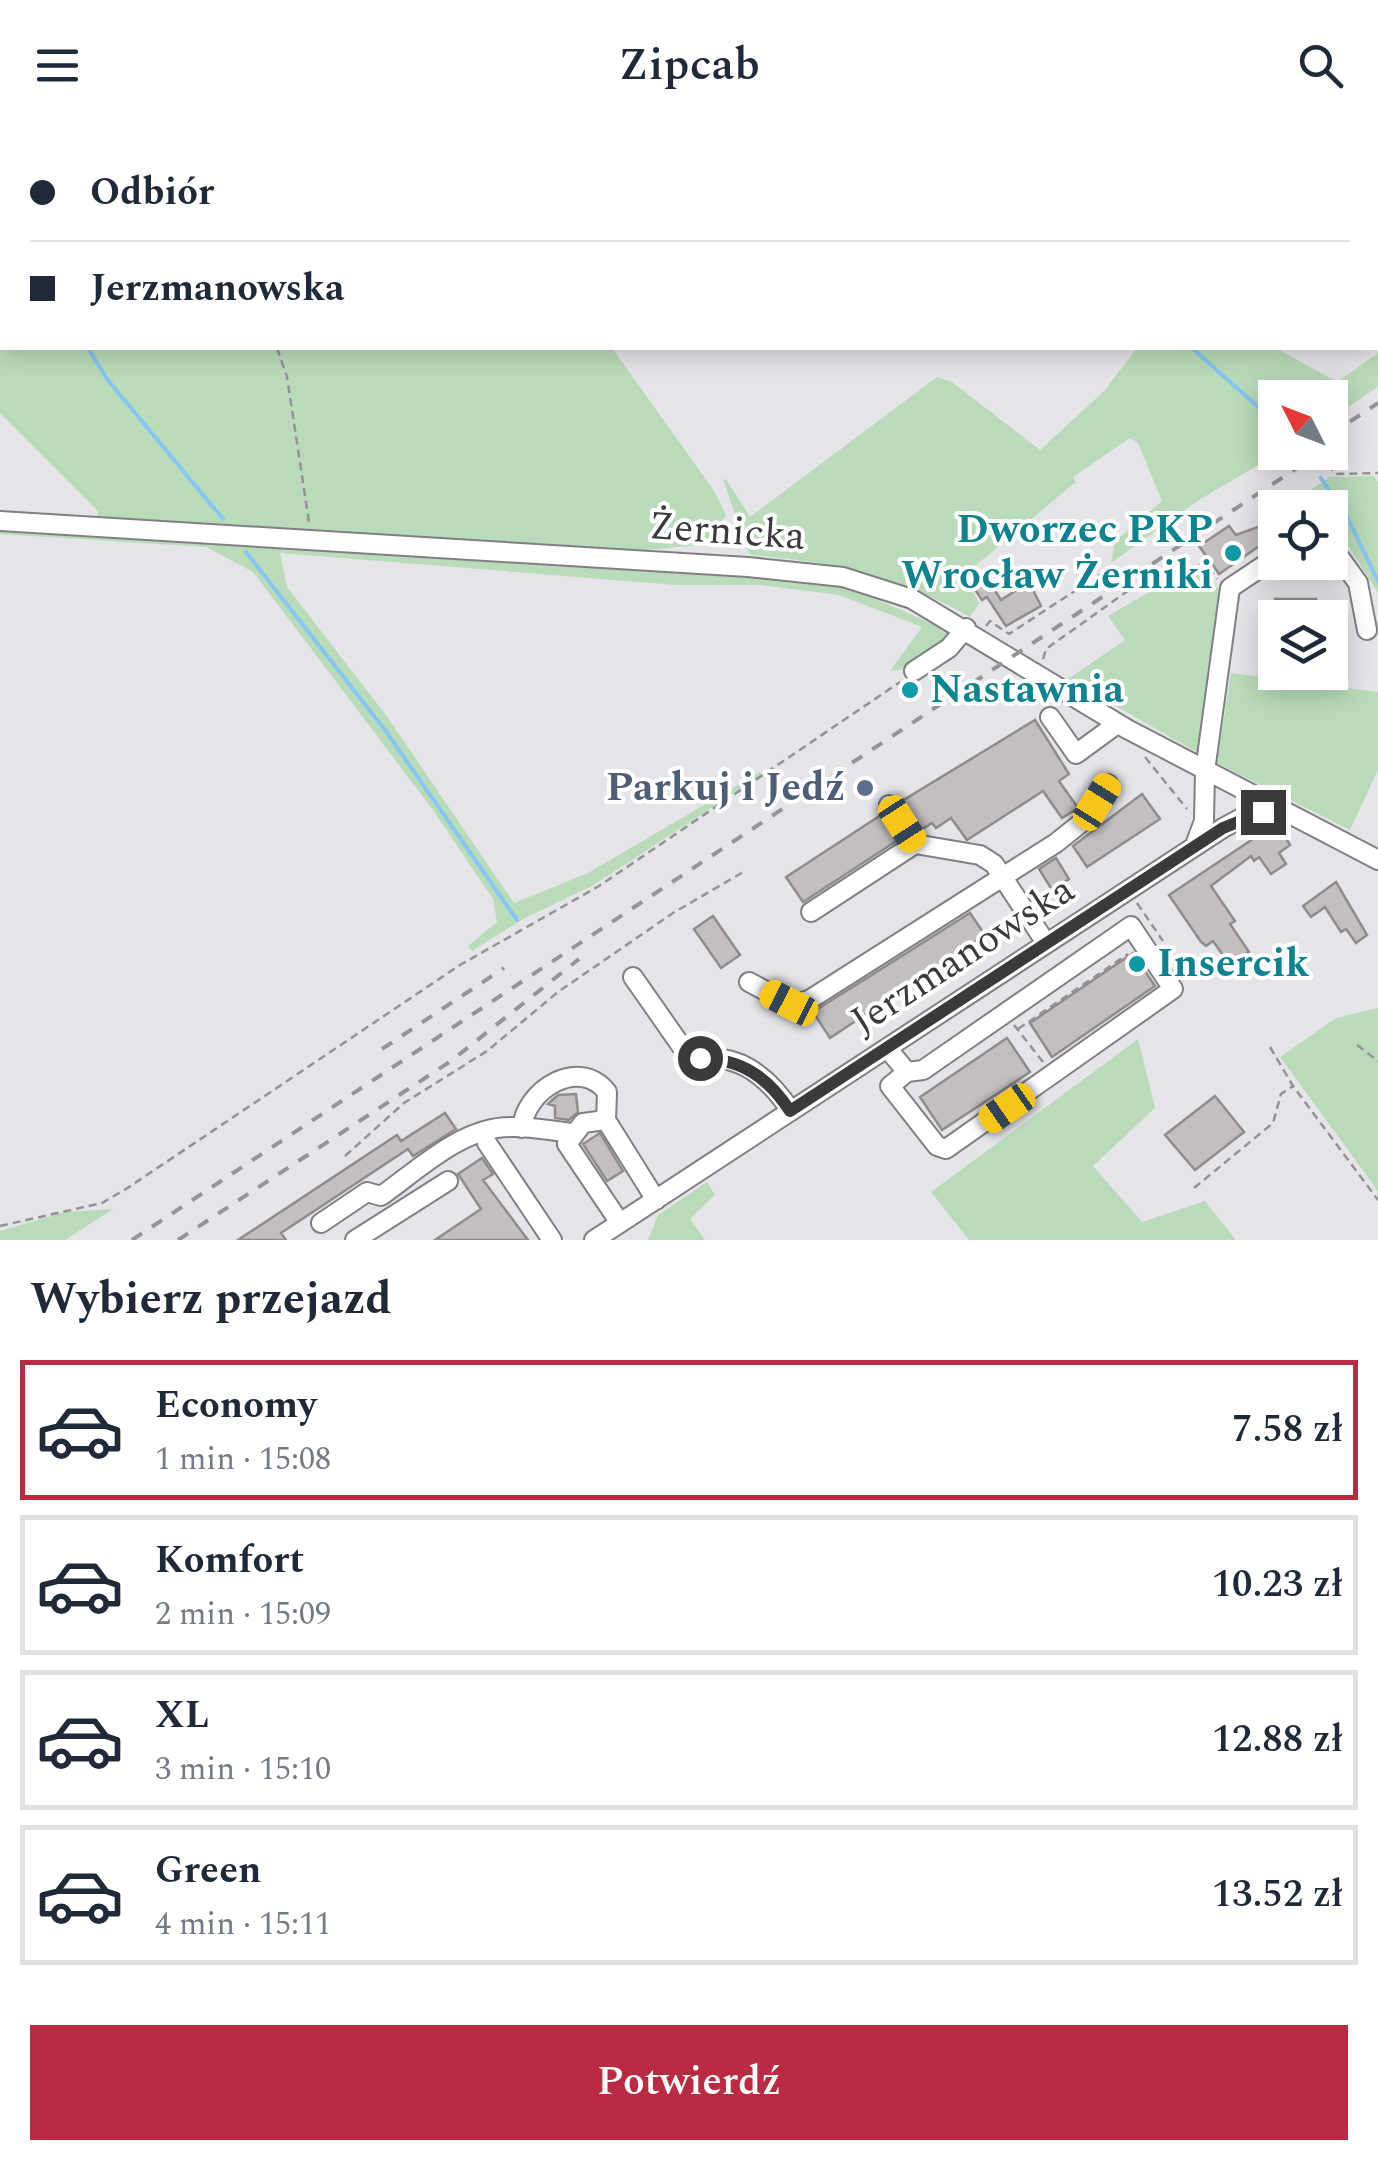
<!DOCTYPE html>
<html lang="pl">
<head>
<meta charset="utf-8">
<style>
  :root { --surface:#fff; --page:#f6f6f7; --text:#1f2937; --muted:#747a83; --line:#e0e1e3; --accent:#bb2a43 }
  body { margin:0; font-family:Spectral,serif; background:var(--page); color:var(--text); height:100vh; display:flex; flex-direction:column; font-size:38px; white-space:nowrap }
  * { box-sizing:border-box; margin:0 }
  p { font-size:32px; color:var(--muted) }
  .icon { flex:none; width:55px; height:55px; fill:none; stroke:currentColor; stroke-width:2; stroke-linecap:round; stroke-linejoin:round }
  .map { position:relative; height:1110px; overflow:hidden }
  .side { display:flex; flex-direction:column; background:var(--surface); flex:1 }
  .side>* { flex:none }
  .guide { position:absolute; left:0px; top:0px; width:1380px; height:220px; box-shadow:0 5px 25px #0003; display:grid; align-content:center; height:220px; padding:0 30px; background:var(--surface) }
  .needle { width:65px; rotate:312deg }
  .fabs { position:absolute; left:1258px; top:250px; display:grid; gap:20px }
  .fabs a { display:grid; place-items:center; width:90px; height:90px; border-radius:0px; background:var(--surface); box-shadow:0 5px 25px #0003; font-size:50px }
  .end { position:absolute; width:45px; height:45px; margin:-22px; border:12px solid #3a3a3c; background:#fff; box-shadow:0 0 0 5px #fff }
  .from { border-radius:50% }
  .car { position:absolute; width:30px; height:60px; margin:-30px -15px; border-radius:12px; box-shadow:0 0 8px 2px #0007; background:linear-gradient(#f5c518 24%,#345 0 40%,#f5c518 0 76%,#345 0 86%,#f5c518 0) }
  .guide b { display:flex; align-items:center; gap:35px; height:95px; font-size:38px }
  .guide b+b { border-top:2px solid var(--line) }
  .guide i { width:25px; height:25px; background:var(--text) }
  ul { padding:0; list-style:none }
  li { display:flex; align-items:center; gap:30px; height:140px; margin:0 20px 15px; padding:0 10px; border:5px solid var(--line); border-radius:0px }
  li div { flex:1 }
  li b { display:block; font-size:38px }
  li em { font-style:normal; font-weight:600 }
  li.selected { border-color:var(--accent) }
  li>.icon { width:90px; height:90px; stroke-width:1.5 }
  h2 { padding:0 30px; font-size:45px; line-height:120px }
  .button { display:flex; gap:20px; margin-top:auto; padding:20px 30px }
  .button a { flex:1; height:115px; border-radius:0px; background:var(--accent); color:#fff; font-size:40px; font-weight:600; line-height:115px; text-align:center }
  header { display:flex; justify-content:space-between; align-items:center; height:130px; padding:0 30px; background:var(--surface); font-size:45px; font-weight:600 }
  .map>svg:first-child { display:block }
  .green { fill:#badbb9 }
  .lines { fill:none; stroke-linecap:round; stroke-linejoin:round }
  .stream { stroke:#87c6f1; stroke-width:4 }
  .building { fill:#c4bfbf; stroke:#908c8b; stroke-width:2.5 }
  .minor-casing { stroke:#808084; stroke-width:22 }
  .path { stroke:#939396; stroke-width:2.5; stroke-dasharray:8 5; stroke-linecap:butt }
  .minor { stroke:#fff; stroke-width:18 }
  .rail { stroke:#959598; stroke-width:4; stroke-dasharray:12 12; stroke-linecap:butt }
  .route { stroke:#3a3a3c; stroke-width:12 }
  .culture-dot { fill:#0f9aa8; stroke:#fff; stroke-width:4 }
  .service-dot { fill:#5c6f8a; stroke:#fff; stroke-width:4 }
  .labels { text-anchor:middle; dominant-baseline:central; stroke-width:8; stroke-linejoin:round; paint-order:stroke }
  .culture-label { font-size:40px; font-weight:bold; fill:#0d838f; stroke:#fff; text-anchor:start }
  .street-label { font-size:40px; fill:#3a3a3c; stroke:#fff }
  .service-label { font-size:40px; font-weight:bold; fill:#4e5e75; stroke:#fff; text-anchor:end }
</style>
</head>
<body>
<header><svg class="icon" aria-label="menu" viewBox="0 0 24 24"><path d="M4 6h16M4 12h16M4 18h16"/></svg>Zipcab<svg class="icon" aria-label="search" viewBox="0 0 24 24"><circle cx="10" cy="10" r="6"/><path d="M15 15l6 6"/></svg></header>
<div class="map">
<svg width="1378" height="1110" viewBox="0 0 1378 1110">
  <rect width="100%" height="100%" fill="#e5e5e9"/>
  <path class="green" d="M0,0H455L2,2V218H612L715,362L726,385L708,414L626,422L98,390V381L0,283Z
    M1137,218H1276L1337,252L1378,223V257L1330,289V268H1275L1279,323L1199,370L1111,433L1115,411L1162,371L1138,313L1130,308L1073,347L1076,352L964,445L979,473L970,487C899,446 832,432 751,425C743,416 731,368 723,350L726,349L750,387L937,247L952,252L1040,320L1104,261Z
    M1374,346L1378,352V463L1330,387V378L1324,377L1312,359L1330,347Z
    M0,399L804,448L866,460L869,466L953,503L911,538L890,541L922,497L839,465L761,455H676L280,423L287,457L386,585L514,773L588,743L760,642L762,645L592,756L525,788L472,821L468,816L497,792L493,769L433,680L253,442L206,417L0,404Z
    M1201,432L1222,465L1202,625L1068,549L1125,510L1108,486Z
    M1231,543L1378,562V640L1350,700L1217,633Z
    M1378,878V1061L1280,927L1336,888Z
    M1138,909L1155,978L1093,1036L1142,1092L1205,1071L1236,1110H969L931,1062Z
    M707,1052L715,1065L690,1089L705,1110H648L658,1085Z
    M113,1079L65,1110H0V1101L65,1082Z"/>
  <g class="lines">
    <path class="stream" d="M922,0L924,2
      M0,153L2,155
      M88,218L107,249L223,389
      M1192,218L1275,292
      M1321,348L1346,385L1378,451
      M246,422L385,600L517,790"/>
  </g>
  <path class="building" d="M1263,395L1271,408L1219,444L1199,416L1229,396L1236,405Z
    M988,450L1001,470L1029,452L1041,476L1006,496L987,467L982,470L974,458Z
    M1275,469H1316L1321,484L1319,488H1273Z
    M1035,590L1069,644L1059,651L1078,678L1062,688L1043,661L967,710L951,688L936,698L932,693L921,700L902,671Z
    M1142,664L1160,689L1087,737L1073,716Z
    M881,685L898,710L803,772L786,747Z
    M1277,693L1290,715L1279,723L1286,734L1271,744L1259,727L1254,731L1251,726L1211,756L1235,791L1230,794L1249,822L1230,835L1213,811L1206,816L1201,812L1169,765Z
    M1056,728L1069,749L1052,760L1039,739Z
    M1336,752L1367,805L1356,813L1346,799L1341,802L1325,777L1311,787L1303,776Z
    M970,783L985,805L830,908L813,882Z
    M713,786L740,825L721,838L694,799Z
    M1133,823L1155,856L1052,927L1030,893Z
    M1007,908L1030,942L942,1000L920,967Z
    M576,964L578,982L569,990L555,988V976L548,974L558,965Z
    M1215,966L1244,1002L1195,1040L1165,1005Z
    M445,983L456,999L413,1026L408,1019L281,1103L286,1110H238L397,1005L401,1011Z
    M600,1003L623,1041L607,1051L583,1014Z
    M482,1028L493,1044L483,1050L528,1110H435L481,1079L458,1044Z"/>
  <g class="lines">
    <g class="minor-casing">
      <path id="minor" d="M0,391L748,437L843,447L912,469L1127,599L1378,730
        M1330,414L1358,453L1367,500
        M914,541L949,518L966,498
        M1050,587L1076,624L1117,594
        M889,675L915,714L980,725L994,734L1046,813
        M1195,715L1204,691L1205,641L1230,458L1275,428
        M811,782L915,714
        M633,847L684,920C697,929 707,927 722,929C752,933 775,957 791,981
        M749,852L792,875L809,870L1056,713L1086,689L1108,654
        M887,918L907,942L923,940L1131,796L1173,859L946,1019L937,1016L890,956L907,942
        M522,998C525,960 579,926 607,962L606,990
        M487,1013L552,1110
        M321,1093L367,1062L381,1066C418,1040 462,997 510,997C530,996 552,1001 572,1003
        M620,1093L567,1014L583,993L606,990L656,1070
        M355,1110L448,1051
        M594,1110L1223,698L1247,685L1276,679"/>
    </g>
    <path class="path" d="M277,218L287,247L309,392
      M1327,335L1336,344L1378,343
      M1275,391L1271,385L1277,363
      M1202,427L1217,449
      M986,496L990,491L1009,504L1113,436
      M1043,529L1046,519L1129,460
      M1145,627L1187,679
      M1137,773L1163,811
      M1014,895L1043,932
      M1018,899L1128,824
      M1357,915L1378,931
      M1270,917L1293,956L1378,1070
      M345,1026L404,973L487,921L558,862L673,783L745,741
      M1194,1058L1273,993L1281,964L1293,956
      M0,1096L102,1073L126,1059L460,835L599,756L900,552"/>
    <use href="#minor" class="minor"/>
    <path class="rail" d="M1330,305L1378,273
      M382,919L504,838
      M132,1110L1321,322
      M178,1110L451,931L579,829"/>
  </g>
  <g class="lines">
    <path class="route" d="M700,928C741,929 768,947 790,981L1223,698L1263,682"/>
  </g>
  <g class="culture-dot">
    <circle cx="1233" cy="423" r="10"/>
    <circle cx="910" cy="560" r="10"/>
    <circle cx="1137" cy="834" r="10"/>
  </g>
  <circle class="service-dot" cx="865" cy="658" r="10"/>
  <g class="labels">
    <g class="culture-label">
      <text x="1213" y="400" text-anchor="end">Dworzec PKP<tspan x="1213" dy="46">Wrocław Żerniki</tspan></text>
      <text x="930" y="560">Nastawnia</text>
      <text x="1157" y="834">Insercik</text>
    </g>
    <g class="street-label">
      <text transform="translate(727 402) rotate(4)">Żernicka</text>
      <text transform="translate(963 826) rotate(-33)">Jerzmanowska</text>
    </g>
    <g class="service-label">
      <text x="845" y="658">Parkuj i Jedź</text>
    </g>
  </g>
</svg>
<div class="fabs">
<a><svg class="needle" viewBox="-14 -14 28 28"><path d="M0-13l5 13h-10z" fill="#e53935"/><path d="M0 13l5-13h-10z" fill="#747a83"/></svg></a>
<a><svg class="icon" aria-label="locate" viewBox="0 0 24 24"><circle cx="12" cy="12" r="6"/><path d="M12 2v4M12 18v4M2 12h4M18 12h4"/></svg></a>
<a><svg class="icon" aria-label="layers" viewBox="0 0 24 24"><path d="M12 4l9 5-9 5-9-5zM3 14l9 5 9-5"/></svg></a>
</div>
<i class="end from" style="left:700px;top:928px"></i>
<i class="end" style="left:1263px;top:682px"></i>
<i class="car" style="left:1097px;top:672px;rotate:32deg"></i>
<i class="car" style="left:902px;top:694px;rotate:147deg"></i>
<i class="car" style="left:789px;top:873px;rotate:297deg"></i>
<i class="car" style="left:1007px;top:978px;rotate:235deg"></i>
<div class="guide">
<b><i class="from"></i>Odbiór</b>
<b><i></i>Jerzmanowska</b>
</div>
</div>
<section class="side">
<h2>Wybierz przejazd</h2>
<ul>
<li class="selected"><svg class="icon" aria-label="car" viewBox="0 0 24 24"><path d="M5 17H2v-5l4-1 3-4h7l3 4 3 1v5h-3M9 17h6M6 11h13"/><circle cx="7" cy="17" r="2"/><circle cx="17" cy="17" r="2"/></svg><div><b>Economy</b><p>1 min · 15:08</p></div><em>7.58 zł</em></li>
<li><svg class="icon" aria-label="car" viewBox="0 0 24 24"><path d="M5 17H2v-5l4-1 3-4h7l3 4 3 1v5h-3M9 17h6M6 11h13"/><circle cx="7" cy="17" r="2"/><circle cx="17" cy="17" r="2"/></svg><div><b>Komfort</b><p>2 min · 15:09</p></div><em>10.23 zł</em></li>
<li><svg class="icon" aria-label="car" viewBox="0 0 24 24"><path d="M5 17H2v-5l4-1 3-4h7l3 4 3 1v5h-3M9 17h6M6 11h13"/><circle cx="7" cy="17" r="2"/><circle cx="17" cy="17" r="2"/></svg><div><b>XL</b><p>3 min · 15:10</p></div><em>12.88 zł</em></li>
<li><svg class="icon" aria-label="car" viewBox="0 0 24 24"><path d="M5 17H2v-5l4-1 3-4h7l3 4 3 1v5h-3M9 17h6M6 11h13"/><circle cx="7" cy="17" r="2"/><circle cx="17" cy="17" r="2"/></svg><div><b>Green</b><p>4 min · 15:11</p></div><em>13.52 zł</em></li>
</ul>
<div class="button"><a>Potwierdź</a></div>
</section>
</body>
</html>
